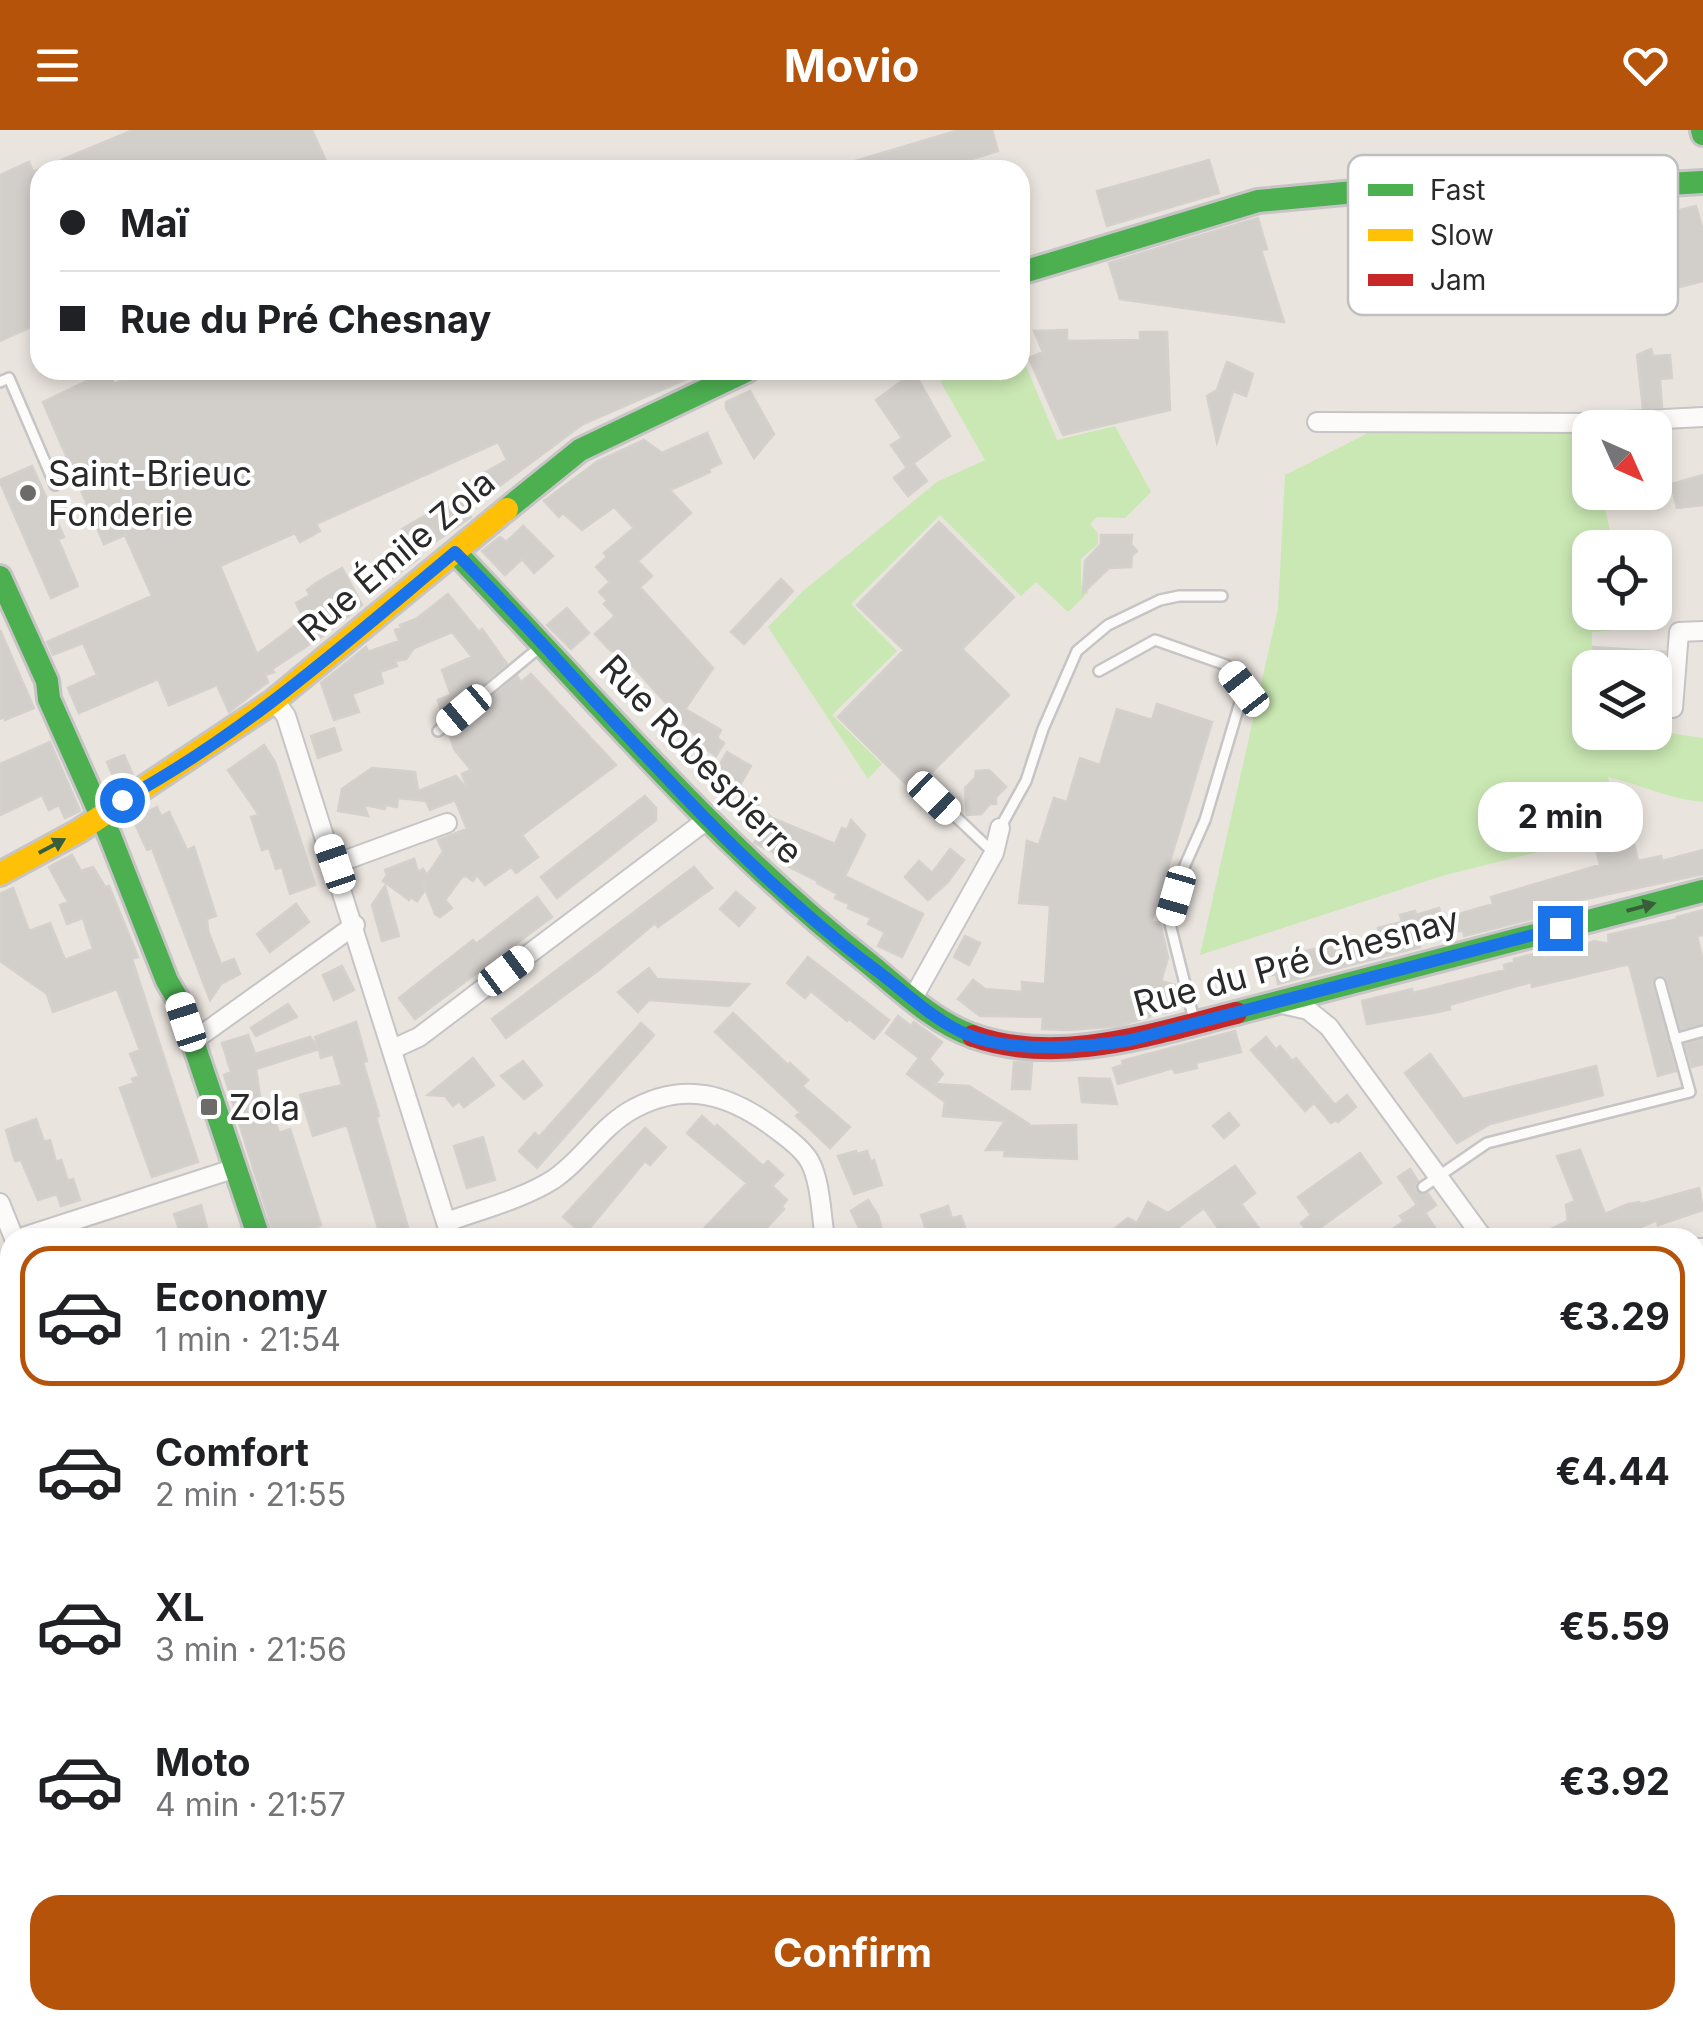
<!DOCTYPE html>
<html lang="en">
<head>
<meta charset="utf-8">
<style>
  :root { --surface:#fff; --page:#f6f6f6; --text:#202124; --muted:#757577; --line:#e0e0e0; --accent:#b45309 }
  body { margin:0; font-family:Inter,sans-serif; background:var(--page); color:var(--text); height:100vh; display:flex; flex-direction:column; font-size:38px; white-space:nowrap }
  * { box-sizing:border-box; margin:0 }
  p { font-size:32px; color:var(--muted) }
  .icon { flex:none; width:55px; height:55px; fill:none; stroke:currentColor; stroke-width:2; stroke-linecap:round; stroke-linejoin:round }
  .map { position:relative; flex:1; overflow:hidden }
  .sheet { position:absolute; left:0px; top:1098px; width:1705px; height:802px; display:flex; flex-direction:column; background:var(--surface); border-radius:30px 30px 0 0; box-shadow:0 5px 15px #0003 }
  .sheet>* { flex:none }
  .hud { position:absolute; left:30px; top:30px; width:1000px; height:220px; border-radius:30px; box-shadow:0 5px 15px #0003; display:grid; align-content:center; height:220px; padding:0 30px; background:var(--surface) }
  .needle { width:65px; rotate:135deg }
  .fabs { position:absolute; left:1572px; top:280px; display:grid; gap:20px }
  .fabs a { display:grid; place-items:center; width:100px; height:100px; border-radius:20px; background:var(--surface); box-shadow:0 5px 15px #0003; font-size:50px }
  .end { position:absolute; width:45px; height:45px; margin:-22px; border:12px solid #1a73e8; background:#fff; box-shadow:0 0 0 5px #fff }
  .from { border-radius:50% }
  .bubble { position:absolute; height:70px; border-radius:30px; background:var(--surface); box-shadow:0 5px 15px #0003; font-size:32px; font-weight:700; line-height:70px; text-align:center }
  .car { position:absolute; width:30px; height:60px; margin:-30px -15px; border-radius:12px; box-shadow:0 0 8px 2px #0007; background:linear-gradient(#fff 24%,#345 0 40%,#fff 0 76%,#345 0 86%,#fff 0) }
  .hud b { display:flex; align-items:center; gap:35px; height:95px; font-size:38px }
  .hud b+b { border-top:2px solid var(--line) }
  .hud i { width:25px; height:25px; background:var(--text) }
  ul { padding:18px 0 0; list-style:none }
  li { display:flex; align-items:center; gap:30px; height:140px; margin:0 20px 15px; padding:0 10px; border:5px solid transparent; border-radius:30px }
  li div { flex:1 }
  li b { display:block; font-size:38px }
  li em { font-style:normal; font-weight:700 }
  li.current { border-color:var(--accent) }
  li>.icon { width:90px; height:90px; stroke-width:1.5 }
  .primary-button { display:flex; gap:20px; margin-top:auto; padding:20px 30px }
  .primary-button a { flex:1; height:115px; border-radius:30px; background:var(--accent); color:#fff; font-size:40px; font-weight:700; line-height:115px; text-align:center }
  header { display:flex; justify-content:space-between; align-items:center; height:130px; padding:0 30px; background:var(--accent); color:#fff; font-size:45px; font-weight:700 }
  .map>svg:first-child { display:block }
  .green { fill:#cae8b3 }
  .building { fill:#d2ceca; stroke:#d4d0cb; stroke-width:2.5 }
  .lines { fill:none; stroke-linecap:round; stroke-linejoin:round }
  .lane-casing { stroke:#c6c4c5; stroke-width:14 }
  .street-casing { stroke:#c6c4c5; stroke-width:22 }
  .fast-casing { stroke:#c6c4c5; stroke-width:28 }
  .slow-casing { stroke:#c6c4c5; stroke-width:28 }
  .jam-casing { stroke:#c6c4c5; stroke-width:28 }
  .lane { stroke:#fcfbfa; stroke-width:9 }
  .street { stroke:#fcfbfa; stroke-width:18 }
  .fast { stroke:#4caf50; stroke-width:22 }
  .slow { stroke:#ffc107; stroke-width:22 }
  .jam { stroke:#c62828; stroke-width:22 }
  .oneway { fill:#385f39 }
  .route { stroke:#1a73e8; stroke-width:12 }
  .poi-dot { fill:#6d6b69; stroke:#fff; stroke-width:4 }
  .labels { text-anchor:middle; dominant-baseline:central; stroke-width:8; stroke-linejoin:round; paint-order:stroke }
  .poi-label { font-size:35px; fill:#2a2a2a; stroke:#fff; text-anchor:start }
  .street-label { font-size:35px; fill:#2a2a2a; stroke:#fff }
  .key { fill:#fff; stroke:#bfbfbf; stroke-width:2.5 }
  .key-label { font-size:28px; fill:#2a2a2a }
</style>
</head>
<body>
<header><svg class="icon" aria-label="menu" viewBox="0 0 24 24"><path d="M4 6h16M4 12h16M4 18h16"/></svg>Movio<svg class="icon" aria-label="heart" viewBox="0 0 24 24"><path d="M12 20l-8-8c-3-5 5-10 8-4 3-6 11-1 8 4z"/></svg></header>
<div class="map">
<svg width="1703" height="1898" viewBox="0 0 1703 1898">
  <rect width="100%" height="100%" fill="#eae4de"/>
  <path class="green" d="M1020,222L1057,310L1115,296L1151,362L1125,388L1097,387L1090,394L1098,403V414L1081,429V455L1089,462L1068,482L1036,452L1021,466L940,385L851,474L897,521L832,585L882,634L868,649L768,497L803,461L937,352L985,330L934,240H1020Z
    M1370,302L1590,304V362L1601,363L1614,417L1590,418V482L1625,483L1626,499L1592,502L1590,602L1655,601L1703,608V672C1670,669 1641,655 1608,647L1620,702L1445,745L1200,825L1278,479L1285,345Z
    M10,1129V1242L0,1211V1132Z"/>
  <path class="building" d="M133,0H312L330,40H40V193L0,211V45L29,32L33,42Z
    M959,0H992L998,21L937,40H839L838,36Z
    M1209,30L1219,63L1107,96L1097,61Z
    M1696,76L1703,101V151L1650,165L1643,138L1666,131L1663,119L1674,116L1668,94L1673,92L1672,82Z
    M1258,88L1267,119L1261,120L1284,192L1120,169L1109,133Z
    M1067,200V211L1140,210V202H1167L1170,280L1063,305L1029,228L1043,222L1034,201Z
    M1651,219L1653,226L1670,225L1672,248L1660,249L1662,277L1643,278L1637,225Z
    M1227,232L1253,244L1246,266L1233,261L1217,312L1207,266L1217,260Z
    M148,240H707L583,294L467,380L471,387L416,425L419,428L387,452L375,433L408,410L402,399L433,381L434,384L464,360L461,356L507,330L498,312L316,394L320,401L300,412L295,403L220,436L257,524L304,489L296,473L310,465L307,460L316,453L342,438L362,475L324,505L272,539L274,542L265,545L268,552L229,582L217,555L169,575L158,549L79,583L68,558L97,545L83,513L53,525L47,512L152,466L125,405L104,414L43,272L108,241L114,254Z
    M914,242L950,306L907,338L891,315L902,308L876,270Z
    M750,261L774,304L754,328L726,278V272Z
    M707,303L721,333L709,339L710,342L670,360L691,383L638,431L652,446L640,457L713,538L685,579L721,600L717,608L724,613L716,626L698,614L700,611L619,521H611L595,504L615,486L604,474L608,471L599,462L610,452L596,437L607,427L604,423L634,398L614,377L582,400L563,383L559,387L544,371L598,331L644,310L662,323Z
    M913,333L927,351L908,366L894,348Z
    M32,336L64,407L58,409L78,456L51,468L0,352V350Z
    M1703,345V375L1677,378L1671,354Z
    M939,392L1014,467L962,519L1009,565L913,661L838,587L904,520L857,475Z
    M523,396L553,426L534,443L522,429L505,445L482,421L500,407L506,412Z
    M1101,405H1132L1131,414L1137,421L1132,425L1131,437L1109,438L1083,463L1085,431L1101,414Z
    M781,449L793,461L744,514L731,502Z
    M448,464L479,502L482,499L507,534L443,586L438,570L451,565L442,540L472,527L452,502L414,518L406,529L395,531L397,536L380,542L383,553L352,564L359,582L334,590L321,553L366,517L368,522L399,511L395,500L401,498L400,495L416,489Z
    M567,478L589,503L571,519L547,495Z
    M0,500L34,578L5,590V587L0,589Z
    M1593,517L1665,522L1664,538H1593Z
    M531,544L616,635L522,705L538,727L516,743L511,737L485,755L477,745L473,751L466,746L462,747L445,770L452,778L440,787L435,784L422,750L425,760L417,771L410,767L409,770L383,751L387,745L385,740L414,729L418,742L423,739L427,745L443,722L438,710L467,699L455,670L430,680L426,671L398,668L397,677L385,675V679L364,675L368,686L338,681L342,659L372,638L415,642L418,661L456,646L468,660L462,644L471,640L454,619L449,603L517,546L521,552Z
    M1157,574L1212,592L1152,791L1160,793L1168,828L1161,851L1175,855L1177,862L1172,879L1166,883L1153,879L1150,887L1118,896L1070,900L1042,899L1043,887L980,886L958,869L973,850L985,859L1022,862V852L1045,854L1050,775L1019,773L1027,711L1039,715L1054,668L1067,672L1080,628L1100,635L1117,579L1152,590Z
    M334,598L341,620L318,628L311,606Z
    M50,612L80,681L65,688L59,675L49,680L42,665L0,685V634Z
    M264,615L275,632L315,755L290,764L282,737L276,739L269,718L262,720L251,687L259,685L228,640Z
    M727,622L751,636L740,655L716,641Z
    M124,625L133,645L117,655L107,632Z
    M989,640L1006,657L996,667V674H990L981,684L967,685L965,658L975,648L976,641Z
    M645,666L656,678V690L557,768L541,747Z
    M749,667L772,688L835,714L842,698L847,700L851,690L865,705L845,746L923,784L902,827L878,816L885,802L868,794L871,788L848,778L849,774L835,768L837,764L817,753L818,751L789,737L792,731L754,713L760,705L735,685Z
    M157,677L161,686L169,682L187,720L194,717L216,786L207,789L208,801L221,834L234,829L240,844L221,854L210,870L152,718L147,720L133,689Z
    M1633,709L1638,731L1661,726L1662,731L1703,720V744L1534,780L1536,788L1464,806L1463,800L1422,810L1419,812L1420,817L1278,854L1276,844L1260,848L1256,832L1369,807L1368,804L1379,801L1378,798L1402,792L1400,785L1415,781L1416,785L1439,778L1442,789L1493,774L1491,767L1600,735L1596,720Z
    M950,719L964,730L948,752L928,770L905,747L919,731L932,743Z
    M72,725L81,741L93,737L105,757L109,756L138,827L132,829L198,1032L152,1047L120,958L134,953L132,949L139,946L130,924L140,920L117,859L53,882L47,864L0,831V764L13,758L29,801L50,793L65,830L93,819L83,788L67,794L60,775L68,772L49,737Z
    M694,737L712,758L658,797L655,793L599,840L506,908L492,889Z
    M385,756L399,806L382,811L372,775Z
    M736,762L755,778L739,796L720,779Z
    M537,767L552,787L415,889L399,868L473,810L476,814Z
    M296,774L309,792L270,822L257,804Z
    M1703,780V805L1697,806L1703,831V893L1681,899L1666,848L1659,845L1652,852L1676,941L1658,946L1629,834L1532,857L1531,852L1449,875L1450,879L1439,882L1367,894L1362,871L1412,859L1413,863L1505,840L1504,835L1514,832V829L1542,822L1543,828L1568,822L1594,811L1609,814L1608,805L1678,789L1677,787Z
    M965,806L980,813L969,835L954,827Z
    M808,827L889,890L874,909L849,889L847,891L811,861L805,868L787,853Z
    M342,836L354,860L334,870L323,845Z
    M649,838L657,849L749,854L729,876L649,870L638,882L618,862Z
    M288,874L297,887L256,906L251,898Z
    M733,883L788,935L790,933L808,950L802,956L850,997L830,1018L796,986L800,982L715,902Z
    M898,886L911,896L914,892L942,912L929,929L943,944L935,954L969,956L1029,994L1028,996L1076,995L1077,1029L1004,1026L1005,1020H986L1005,991L943,986L945,972L907,944L919,928L886,903Z
    M356,892L367,931L363,932L379,986L376,987L411,1108H381L347,995L313,1006L300,965L342,955L333,924L321,928L319,919L256,939L260,967L270,990L274,989L279,1003L290,999L321,1095L304,1102L306,1108H275L224,945L231,942L222,913L248,905L255,924L310,907L318,918L315,907Z
    M641,893L654,905L537,1038L519,1021L535,1003L539,1007Z
    M1235,901L1241,922L1196,933L1197,938L1175,943L1173,938L1118,954L1113,938L1123,935L1122,931Z
    M1266,907L1276,920L1280,916L1292,931L1296,928L1335,975L1347,965L1356,977L1338,992L1336,990L1331,993L1314,973L1305,981L1251,920Z
    M1703,909V934L1692,937L1685,914Z
    M1430,924L1463,969L1596,936L1603,965L1490,994L1457,1013L1405,943Z
    M473,928L494,955L464,977L459,971L453,976L445,966L428,965Z
    M523,931L542,955L524,969L501,946Z
    M1014,932L1032,933L1030,959H1012Z
    M1079,948L1110,949L1117,974L1082,972Z
    M1229,983L1239,995L1224,1008L1213,996Z
    M702,986L715,998L717,995L763,1036L768,1031L783,1045L772,1056L787,1070L782,1076L784,1079L757,1108H695L747,1053L687,1003Z
    M36,989L44,1012L50,1010L56,1032L61,1030L68,1051L73,1049L80,1070L61,1076L57,1064L38,1070L21,1030L15,1031L6,1000Z
    M645,998L666,1017L650,1035L645,1031L584,1105L563,1087Z
    M483,1007L495,1050L467,1058L454,1016Z
    M1580,1020L1605,1084L1628,1074L1639,1072L1641,1074L1699,1058L1703,1080L1658,1095L1657,1090L1615,1108H1532L1568,1091L1566,1075L1575,1071L1557,1026Z
    M856,1021L857,1024L867,1021L871,1032L874,1030L882,1055L854,1064L838,1026Z
    M1360,1023L1381,1053L1310,1105L1301,1093L1311,1085L1298,1067Z
    M1235,1036L1255,1063L1241,1074L1266,1108H1225L1204,1078L1164,1108H1103L1128,1088L1137,1093L1148,1072L1168,1083Z
    M1410,1039L1418,1051L1415,1057L1417,1062L1428,1064L1436,1075L1425,1083L1442,1108H1380L1404,1091L1400,1086L1417,1075L1398,1047Z
    M868,1070L878,1085L884,1108H864L851,1081Z
    M201,1075L210,1108H182L174,1084Z
    M948,1076L952,1088L961,1086L966,1101L948,1108H929L921,1085Z"/>
  <g class="lines">
    <g class="lane-casing">
      <path id="lane" d="M0,252L9,248L55,355
        M1099,541L1155,510L1226,535L1244,559L1205,690L1182,742L1169,790L1194,890
        M438,601L540,517
        M935,667L994,723
        M1000,698L1026,651L1043,599L1077,521L1108,495L1160,470L1179,466H1222
        M1675,909L1703,901
        M1423,1057L1487,1013L1690,962L1660,853
        M235,1108L255,1100
        M229,1890L233,1898"/>
    </g>
    <g class="street-casing">
      <path id="street" d="M1317,292L1587,293L1703,287
        M274,570L286,586L451,1108
        M1673,578L1679,502L1703,501
        M335,734L447,693
        M913,868L994,723L1000,698
        M1282,874L1308,880L1329,897L1483,1108
        M193,911L355,795
        M393,919L419,907L708,689
        M0,1073L14,1108
        M447,1092C482,1079 523,1069 554,1049C582,1030 599,1000 628,982C683,949 730,964 777,1000C788,1008 804,1020 810,1032C821,1053 821,1085 825,1108
        M20,1108L236,1038
        M1695,1118H1703
        M1695,1399L1703,1410
        M0,1487L10,1483
        M0,1529L10,1549
        M78,1898L93,1890
        M823,1898L831,1890"/>
    </g>
    <g class="fast-casing">
      <path id="fast" d="M1702,0L1703,4
        M1020,143L1258,71L1473,51L1650,55L1703,52
        M507,379L580,320L748,240
        M455,422C590,562 714,712 867,832C899,858 933,892 973,906
        M0,447L47,551L49,569L110,706L167,851L180,873L259,1108
        M1236,883L1703,761
        M540,1890L543,1898
        M1212,1898L1224,1890"/>
    </g>
    <g class="slow-casing">
      <path id="slow" d="M0,744L79,701L271,573L507,379"/>
    </g>
    <g class="jam-casing">
      <path id="jam" d="M973,906C1058,936 1152,904 1236,883
        M1695,1571L1703,1565"/>
    </g>
    <use href="#lane" class="lane"/>
    <use href="#street" class="street"/>
    <use href="#fast" class="fast"/>
    <use href="#slow" class="slow"/>
    <use href="#jam" class="jam"/>
  </g>
  <defs><path id="oneway-solid" d="M-6-.8H1V-3.2L6.5 0L1 3.2V.8H-6Z" transform="scale(2.5)"/></defs>
  <g class="oneway">
    <use href="#oneway-solid" transform="translate(52 716) rotate(-28)"/>
    <use href="#oneway-solid" transform="translate(1641 777) rotate(-15)"/>
  </g>
  <g class="lines">
    <path class="route" d="M122,670C243,605 349,510 455,422C595,563 719,724 880,843C906,863 935,891 966,904C1008,923 1086,918 1131,910L1560,798"/>
  </g>
  <g class="poi-dot">
    <circle cx="28" cy="363" r="10"/>
    <rect x="199" y="967" width="20" height="20" rx="5"/>
  </g>
  <g class="labels">
    <g class="poi-label">
      <text x="48" y="343">Saint-Brieuc<tspan x="48" dy="40">Fonderie</tspan></text>
      <text x="229" y="977">Zola</text>
    </g>
    <g class="street-label">
      <text transform="translate(396 425) rotate(-40)">Rue Émile Zola</text>
      <text transform="translate(702 629) rotate(46)">Rue Robespierre</text>
      <text transform="translate(1296 831) rotate(-15)">Rue du Pré Chesnay</text>
    </g>
  </g>
  <rect x="1348" y="25" width="330" height="160" rx="15" class="key"/>
  <rect x="1368" y="54" width="45" height="12" fill="#4caf50"/>
  <rect x="1368" y="99" width="45" height="12" fill="#ffc107"/>
  <rect x="1368" y="144" width="45" height="12" fill="#c62828"/>
  <g class="key-label">
    <text x="1430" y="70">Fast</text>
    <text x="1430" y="115">Slow</text>
    <text x="1430" y="160">Jam</text>
  </g>
</svg>
<div class="fabs">
<a><svg class="needle" viewBox="-14 -14 28 28"><path d="M0-13l5 13h-10z" fill="#e53935"/><path d="M0 13l5-13h-10z" fill="#757577"/></svg></a>
<a><svg class="icon" aria-label="locate" viewBox="0 0 24 24"><circle cx="12" cy="12" r="6"/><path d="M12 2v4M12 18v4M2 12h4M18 12h4"/></svg></a>
<a><svg class="icon" aria-label="layers" viewBox="0 0 24 24"><path d="M12 4l9 5-9 5-9-5zM3 14l9 5 9-5"/></svg></a>
</div>
<i class="end from" style="left:122px;top:670px"></i>
<i class="end" style="left:1560px;top:798px"></i>
<div class="bubble" style="left:1478px;top:652px;width:165px">2 min</div>
<i class="car" style="left:1244px;top:559px;rotate:322deg"></i>
<i class="car" style="left:464px;top:580px;rotate:230deg"></i>
<i class="car" style="left:934px;top:668px;rotate:134deg"></i>
<i class="car" style="left:335px;top:734px;rotate:341deg"></i>
<i class="car" style="left:1176px;top:766px;rotate:196deg"></i>
<i class="car" style="left:506px;top:841px;rotate:53deg"></i>
<i class="car" style="left:186px;top:892px;rotate:342deg"></i>
<div class="hud">
<b><i class="from"></i>Maï</b>
<b><i></i>Rue du Pré Chesnay</b>
</div>
<section class="sheet">
<ul>
<li class="current"><svg class="icon" aria-label="car" viewBox="0 0 24 24"><path d="M5 17H2v-5l4-1 3-4h7l3 4 3 1v5h-3M9 17h6M6 11h13"/><circle cx="7" cy="17" r="2"/><circle cx="17" cy="17" r="2"/></svg><div><b>Economy</b><p>1 min · 21:54</p></div><em>€3.29</em></li>
<li><svg class="icon" aria-label="car" viewBox="0 0 24 24"><path d="M5 17H2v-5l4-1 3-4h7l3 4 3 1v5h-3M9 17h6M6 11h13"/><circle cx="7" cy="17" r="2"/><circle cx="17" cy="17" r="2"/></svg><div><b>Comfort</b><p>2 min · 21:55</p></div><em>€4.44</em></li>
<li><svg class="icon" aria-label="car" viewBox="0 0 24 24"><path d="M5 17H2v-5l4-1 3-4h7l3 4 3 1v5h-3M9 17h6M6 11h13"/><circle cx="7" cy="17" r="2"/><circle cx="17" cy="17" r="2"/></svg><div><b>XL</b><p>3 min · 21:56</p></div><em>€5.59</em></li>
<li><svg class="icon" aria-label="car" viewBox="0 0 24 24"><path d="M5 17H2v-5l4-1 3-4h7l3 4 3 1v5h-3M9 17h6M6 11h13"/><circle cx="7" cy="17" r="2"/><circle cx="17" cy="17" r="2"/></svg><div><b>Moto</b><p>4 min · 21:57</p></div><em>€3.92</em></li>
</ul>
<div class="primary-button"><a>Confirm</a></div>
</section>
</div>
</body>
</html>
